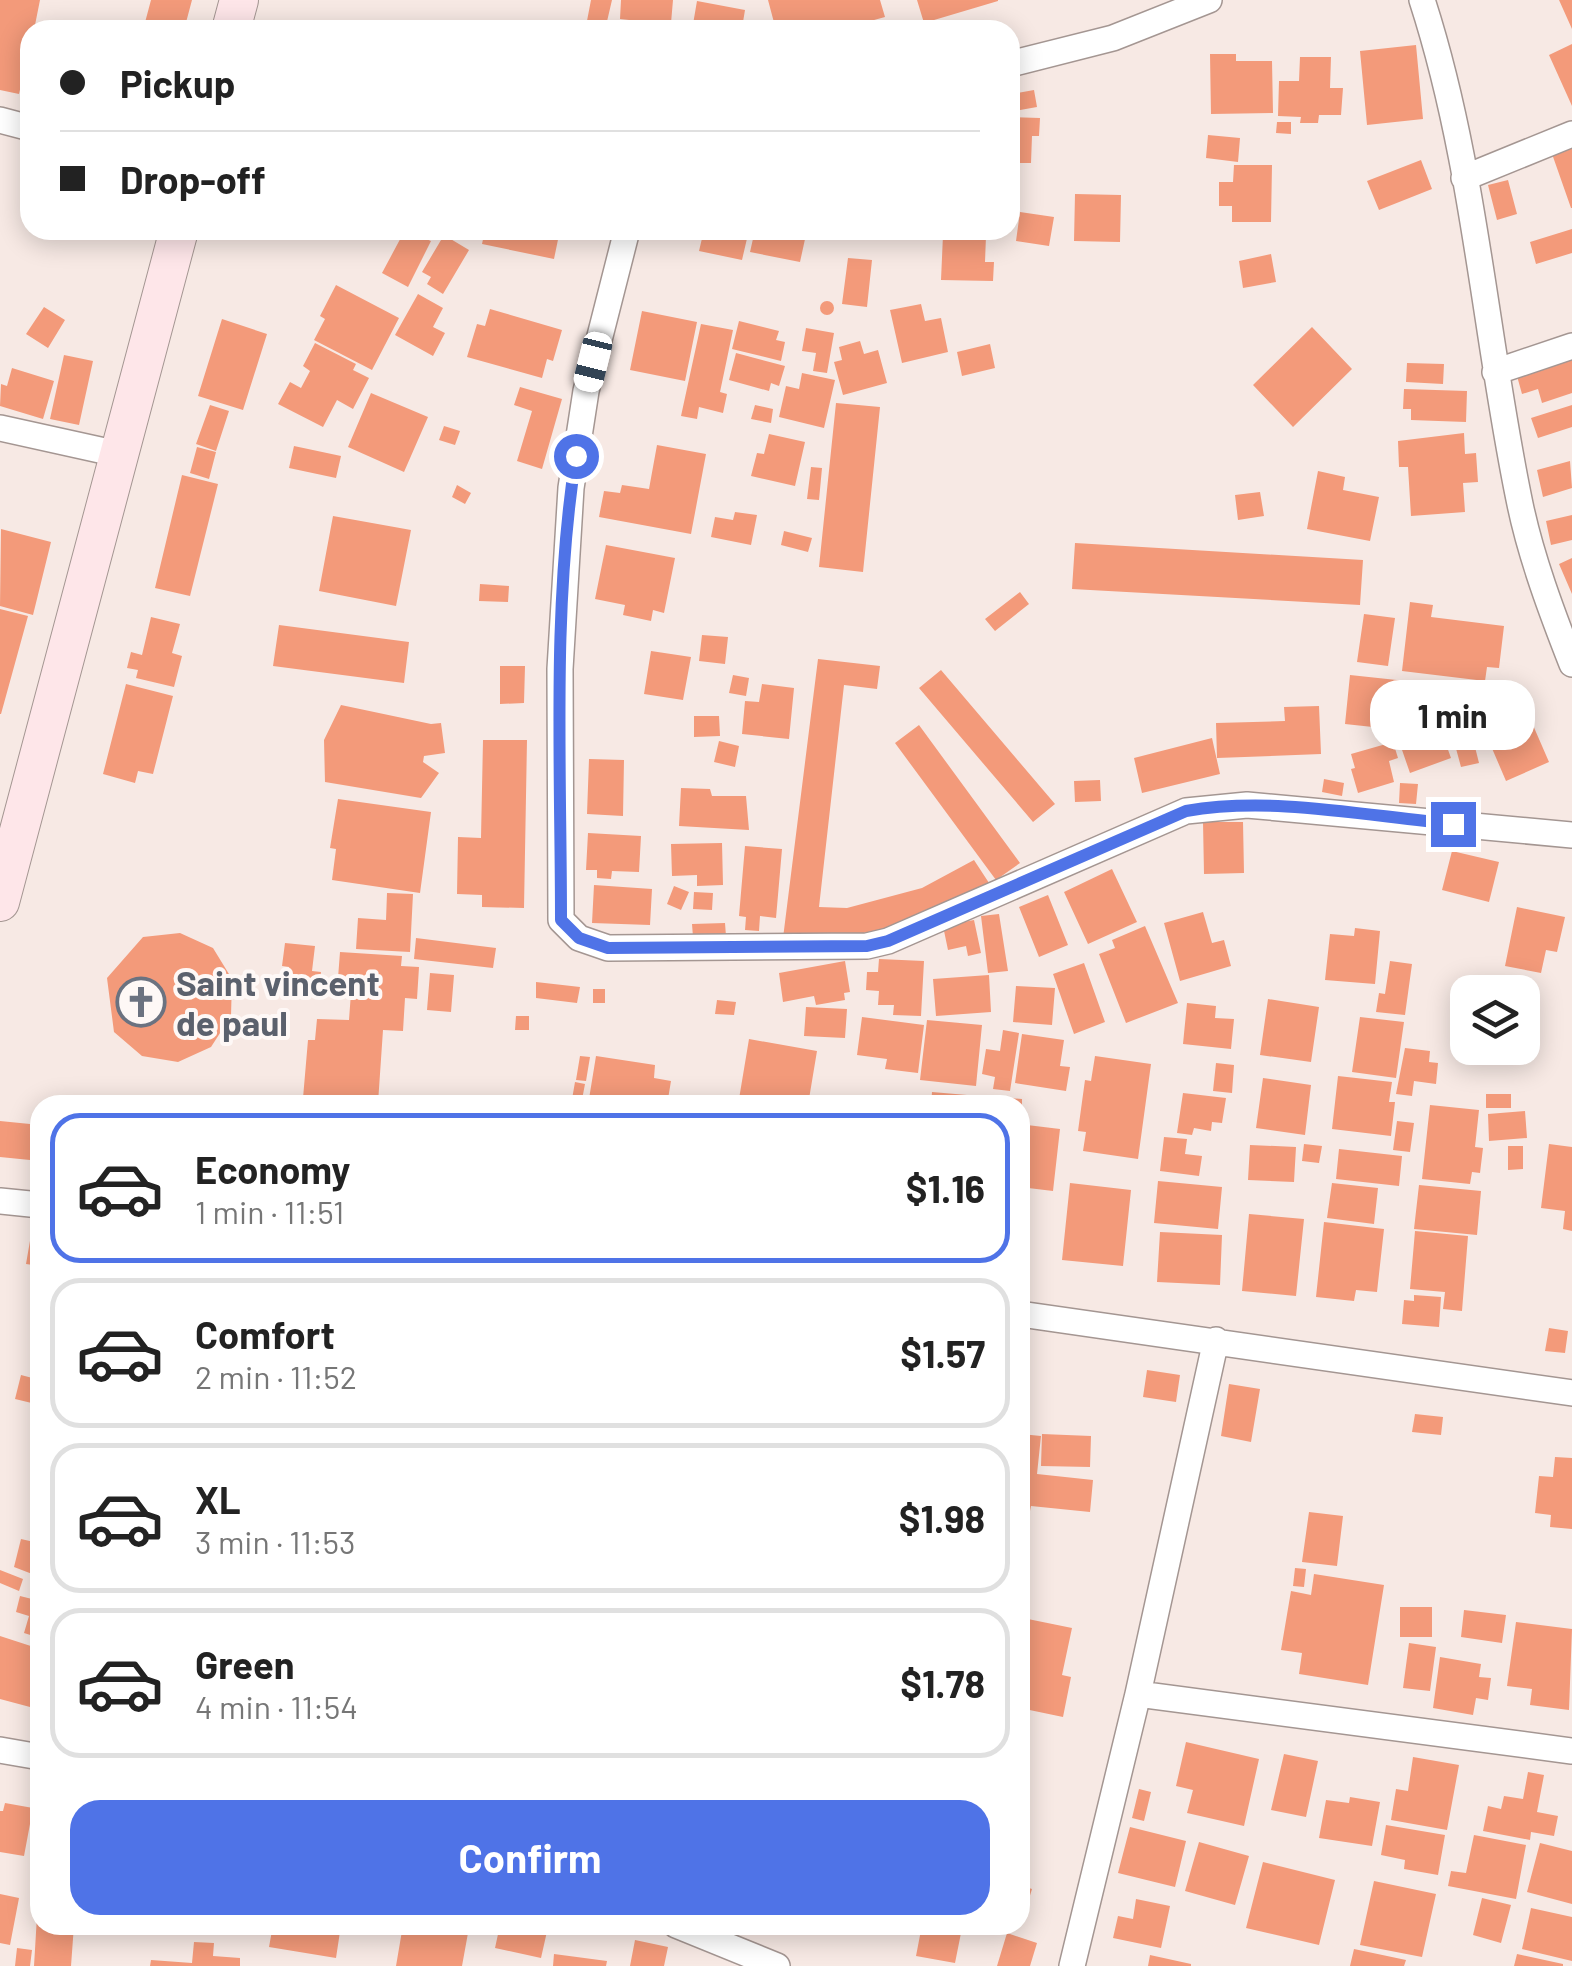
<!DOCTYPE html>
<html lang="en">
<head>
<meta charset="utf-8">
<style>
  :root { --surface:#fff; --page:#f6f6f6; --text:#222; --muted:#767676; --line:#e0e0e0; --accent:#4f73e7 }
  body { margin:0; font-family:Barlow,sans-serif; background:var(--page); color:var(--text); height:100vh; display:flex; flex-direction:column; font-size:38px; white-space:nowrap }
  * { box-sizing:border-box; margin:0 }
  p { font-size:32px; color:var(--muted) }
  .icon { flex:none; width:55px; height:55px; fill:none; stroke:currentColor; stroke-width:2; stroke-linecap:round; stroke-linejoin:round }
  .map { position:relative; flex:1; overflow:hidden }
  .panel { position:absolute; left:30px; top:1095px; width:1000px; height:840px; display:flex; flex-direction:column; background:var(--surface); border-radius:30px; box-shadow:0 5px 25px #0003 }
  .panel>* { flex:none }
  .banner { position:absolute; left:20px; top:20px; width:1000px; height:220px; border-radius:30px; box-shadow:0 5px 25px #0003; display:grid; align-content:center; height:220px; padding:0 40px; background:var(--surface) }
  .tools { position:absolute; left:1450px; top:975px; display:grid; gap:20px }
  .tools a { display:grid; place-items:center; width:90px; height:90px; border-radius:20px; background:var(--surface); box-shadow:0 5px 25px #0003; font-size:50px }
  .end { position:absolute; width:45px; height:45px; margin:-22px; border:12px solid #4f73e7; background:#fff; box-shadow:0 0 0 5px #fff }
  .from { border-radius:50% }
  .bubble { position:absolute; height:70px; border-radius:30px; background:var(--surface); box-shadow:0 5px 25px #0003; font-size:32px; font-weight:700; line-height:70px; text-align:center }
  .car { position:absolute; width:30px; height:60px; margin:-30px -15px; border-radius:12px; box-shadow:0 0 8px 2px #0007; background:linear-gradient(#fff 24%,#345 0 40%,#fff 0 76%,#345 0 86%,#fff 0) }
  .banner b { display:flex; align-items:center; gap:35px; height:95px; font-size:38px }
  .banner b+b { border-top:2px solid var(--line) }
  .banner i { width:25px; height:25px; background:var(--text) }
  ul { padding:18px 0 0; list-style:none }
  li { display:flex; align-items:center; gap:30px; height:150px; margin:0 20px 15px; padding:0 20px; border:5px solid var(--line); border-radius:30px }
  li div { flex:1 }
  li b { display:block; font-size:38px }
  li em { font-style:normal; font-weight:700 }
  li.selected { border-color:var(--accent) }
  li>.icon { width:90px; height:90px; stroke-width:1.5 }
  .cta { display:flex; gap:20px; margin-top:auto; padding:20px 40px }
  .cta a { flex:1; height:115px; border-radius:30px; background:var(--accent); color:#fff; font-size:40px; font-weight:700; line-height:115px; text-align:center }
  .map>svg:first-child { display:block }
  .building { fill:#f39a7a }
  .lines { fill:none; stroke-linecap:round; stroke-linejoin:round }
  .minor-casing { stroke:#a49692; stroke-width:28 }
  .secondary-casing { stroke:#a49692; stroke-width:40 }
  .minor { stroke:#fff; stroke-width:25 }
  .secondary { stroke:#fee6e9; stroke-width:38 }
  .route { stroke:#4f73e7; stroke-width:12 }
  .labels { text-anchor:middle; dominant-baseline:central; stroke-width:8; stroke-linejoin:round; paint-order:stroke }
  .worship-label { font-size:35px; font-weight:bold; fill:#5b616d; stroke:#fef8f6; text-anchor:start }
</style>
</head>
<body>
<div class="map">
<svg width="1572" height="1966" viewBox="0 0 1572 1966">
  <rect width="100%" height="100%" fill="#f7e9e4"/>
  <path class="building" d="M0,0H40L34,30H30V46L19,94L0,90Z
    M151,0H192L184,30H143Z
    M591,0H612L605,30L586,26Z
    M621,0H673L671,23L653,21L652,30H628L629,20L620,19Z
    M768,0H880L885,17L856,25L857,30H776Z
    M917,0H998V1L924,23Z
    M1559,0H1572V29Z
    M697,1L745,10L743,22L757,24L756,30H692Z
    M1572,44V106L1549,55Z
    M1416,45L1423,119L1367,125L1360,51Z
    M1210,54H1236V61H1272L1273,113L1211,114Z
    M1300,57H1331L1330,88H1343L1341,115H1319L1318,123H1300L1301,117L1278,116L1279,81H1299Z
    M1034,90L1037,107L1014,111L1011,94Z
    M1010,117L1040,118L1039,136H1032L1031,163H1010Z
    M1277,122H1291V134L1276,133Z
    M1208,135L1240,138L1238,162L1206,158Z
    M1572,143V208H1571L1551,151Z
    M1421,160L1432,189L1379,210L1367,181Z
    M1234,165H1272L1271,222H1232V206H1219V182H1233Z
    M1508,180L1517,214L1497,220L1488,185Z
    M1075,194L1121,195L1120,242L1074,241Z
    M1020,212L1054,217L1049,246L1016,241Z
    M1572,229V253L1536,264L1530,242Z
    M405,230L431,241L408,287L382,273Z
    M485,230H560L554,259L482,244Z
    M704,230H749L742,260L699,251Z
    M755,230H807L800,262L750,252Z
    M444,235L469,250L443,294L427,284L431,277L422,272Z
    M943,235L986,236L985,262H994L993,281L941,280Z
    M1271,254L1276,282L1243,288L1239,261Z
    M848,258L872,260L867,307L842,304Z
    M336,285L399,318L372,370L314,340L325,319L320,316Z
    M418,294L443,308L433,327L445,333L433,356L395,335Z
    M820 308a7 7 0 1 1 14 0a7 7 0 1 1-14 0Z
    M921,304L925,321L941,318L948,352L902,363L890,310Z
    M44,307L65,320L48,348L26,334Z
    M490,309L562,330L553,361L547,359L542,378L467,357L477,324L485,326Z
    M642,311L697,322L685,381L630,370Z
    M222,319L267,334L243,410L198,396Z
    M739,321L779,331L776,340L785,342L781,361L732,349Z
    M701,324L733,330L720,392L727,394L723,413L699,407L697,419L681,416Z
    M1312,327L1352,369L1293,427L1253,385Z
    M806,328L834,333L827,373L813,371L816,353L802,351Z
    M860,341L864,354L878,350L887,383L843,395L834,362L842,360L839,347Z
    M315,343L356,364L353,370L369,378L353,409L337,400L323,427L278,404L290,382L301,388L310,371L303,366Z
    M990,344L995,368L962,376L957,352Z
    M736,353L785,366L779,386L771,383L769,391L729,380Z
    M64,355L93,361L79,425L50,419Z
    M1572,358V393L1542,403L1538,389L1522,394L1517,376Z
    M1407,363L1444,364L1443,384L1406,382Z
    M12,368L54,381L43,419L0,406L1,384L7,386Z
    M802,373L835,380L824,428L779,417L786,386L799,389Z
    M520,387L562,399L542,469L517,461L532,411L514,405Z
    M1404,389L1467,391L1466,422L1411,420V409H1403Z
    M371,393L428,417L404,472L348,447Z
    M836,403L880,407L863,572L819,567Z
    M210,405L229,411L216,451L196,444Z
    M755,405L773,409L771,423L751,419Z
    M1572,405V427L1538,438L1531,418Z
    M444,426L460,431L455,445L439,440Z
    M1464,433L1465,454L1476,453L1478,482L1463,483L1465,512L1411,516L1408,467H1399L1398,441Z
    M769,434L805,442L795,486L751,476L757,453L764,454Z
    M657,445L706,454L691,534L599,517L604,491L620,493L622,485L649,489Z
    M294,446L341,456L336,478L289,468Z
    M197,447L216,452L209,479L190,473Z
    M1570,461L1572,488L1543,497L1537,470Z
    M811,467L822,468L819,500L807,499Z
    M1318,471L1345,477L1343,490L1379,497L1370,541L1307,529Z
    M182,475L218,484L190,596L155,588Z
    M457,485L471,493L465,504L452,497Z
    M1260,492L1264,516L1238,520L1235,495Z
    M735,512L757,515L751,545L711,537L715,517L733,520Z
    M1572,515V540L1551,545L1546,521Z
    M333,516L411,530L396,606L319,591Z
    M1,529L51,542L33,615L0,606Z
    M784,531L812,538L808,552L781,545Z
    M1075,543L1363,560L1360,605L1072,589Z
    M606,545L675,558L664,613L653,610L651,621L623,615L625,605L595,599Z
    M1572,558V594L1559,564Z
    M480,584L509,586L508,602L479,601Z
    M1020,592L1029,604L995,631L985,619Z
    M1410,602L1433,605L1431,617L1504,626L1499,668L1487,667L1485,681L1402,671Z
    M0,609L28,616L1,714H0Z
    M1364,614L1395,618L1388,666L1357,662Z
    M151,617L180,624L172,653L182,656L174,687L136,678L138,670L127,668L131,652L142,655Z
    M279,625L409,642L404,683L273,666Z
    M702,635L728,637L725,664L699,661Z
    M651,651L691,657L683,700L644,694Z
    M818,659L880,666L877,689L844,685L819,907L847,908L922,888L974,860L991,886L922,921L844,937L783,938Z
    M500,666H525L524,703L500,704Z
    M941,670L1055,804L1033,822L919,688Z
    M733,675L749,678L746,696L729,693Z
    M1350,675L1434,684L1428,733L1345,724Z
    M126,684L173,696L153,774L138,771L135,783L103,774Z
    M762,684L794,688L789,739L742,734L745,701L759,702Z
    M1522,700L1549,762L1506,781L1479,718Z
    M341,705L431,724L441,723L445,753L424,756L423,762L439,773L421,798L325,782L324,740Z
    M1319,706L1321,754L1217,758L1216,723L1285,721L1284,707Z
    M1474,712L1480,732L1472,735L1479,763L1461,767L1448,719Z
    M694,716H719L720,736L694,737Z
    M919,725L1020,863L996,880L895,743Z
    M1442,733L1451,758L1410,773L1401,747Z
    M1212,738L1220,774L1142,793L1134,758Z
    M483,740H527L524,908L482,907V895L457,894L458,837L481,838Z
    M719,741L739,746L735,767L714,762Z
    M1393,742L1398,758L1389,761L1394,782L1358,793L1351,769L1355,768L1351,754Z
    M589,759L624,760L623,816L587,814Z
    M1324,779L1344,783L1342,796L1322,792Z
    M1100,780L1101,801L1075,802L1074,781Z
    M1400,783L1418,784L1416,804L1399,803Z
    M681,788L710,789L712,796H746L749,830L679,826Z
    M338,799L431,812L420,893L332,880L336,849L330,848Z
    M1203,822H1243L1244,873L1204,874Z
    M588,833L641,836L639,872L612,871L611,879L597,878V870H586Z
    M722,843L723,885L697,886V875L672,876L671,844Z
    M745,846L782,849L776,918L760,916L759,931L745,930L746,917L739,916Z
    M1452,851L1499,862L1489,902L1442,890Z
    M1112,869L1137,922L1088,944L1064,892Z
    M594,885L652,889L650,925L592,923Z
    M674,886L689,892L681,910L667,904Z
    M694,892L713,893L712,910L693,909Z
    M387,893L413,894L410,952L356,949L358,918L386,920Z
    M1048,895L1068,945L1039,957L1019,907Z
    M1517,907L1565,917L1557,952L1546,950L1541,973L1505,966Z
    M1203,912L1212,943L1224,940L1231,966L1180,981L1164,923Z
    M999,914L1008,971L988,973L981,916Z
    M974,920L981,953L968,956L966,946L948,950L943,926Z
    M725,923L726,936L693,937L692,924Z
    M1145,926L1178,1003L1126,1023L1099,954L1115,948L1112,940Z
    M1355,928L1380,931L1375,984L1325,980L1330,934L1354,936Z
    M180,933L213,948L232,979L231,1016L211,1047L178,1062L142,1056L114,1032L107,978L143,937Z
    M416,938L496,948L493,968L414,959Z
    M285,943L315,946L312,971L321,972L318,995L286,990L289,967L282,966Z
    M340,952L402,956L401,966L419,967L417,999L405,998L403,1031L383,1030L378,1103L303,1098L308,1040H315L317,1019L349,1020L352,979L338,978Z
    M879,959L924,961L921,1016L893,1015L894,1005H878L879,991L866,990L867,972H878Z
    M845,961L850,992L844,993L845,1000L816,1005L814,996L783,1002L779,973Z
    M1390,961L1412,964L1405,1015L1376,1012L1379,993L1385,994Z
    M1084,963L1105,1022L1074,1034L1053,974Z
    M430,973L454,975L451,1012L427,1010Z
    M989,975L991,1012L936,1016L933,979Z
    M536,982L580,987L577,1003L536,998Z
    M1016,986L1055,988L1052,1025L1013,1022Z
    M593,989H605V1003H593Z
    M1268,999L1319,1007L1311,1062L1260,1055Z
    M717,1000L736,1002L734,1015L715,1014Z
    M1187,1003L1216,1006L1215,1018L1234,1019L1231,1049L1183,1044Z
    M806,1007L847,1009L845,1038L804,1036Z
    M516,1016H529V1030H515Z
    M862,1017L924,1025L918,1073L885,1069L887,1059L857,1055Z
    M1360,1017L1404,1022L1396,1078L1352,1072Z
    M927,1020L982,1025L976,1086L920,1080Z
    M1003,1030L1019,1033L1010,1091L993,1089L995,1077L982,1074L986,1049L1000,1051Z
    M1022,1034L1064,1040L1060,1066L1070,1067L1066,1091L1015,1083Z
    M749,1039L817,1051L808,1105H738Z
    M1405,1048L1430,1051L1429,1062L1438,1063L1436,1084L1414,1081L1412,1096L1396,1094Z
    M580,1056L590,1057L586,1081L576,1080Z
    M596,1056L655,1065L654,1078L671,1081L667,1105H588Z
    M1095,1056L1151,1064L1138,1159L1083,1151L1086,1132L1078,1131L1085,1080L1091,1081Z
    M1216,1063L1234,1065L1232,1093L1213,1091Z
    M1338,1076L1392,1082L1389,1102H1395L1391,1136L1332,1129Z
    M1263,1078L1311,1085L1305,1135L1256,1128Z
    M575,1082L585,1084L581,1105H571Z
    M932,1092L967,1095V1105H931Z
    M1183,1093L1226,1098L1222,1123L1212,1122L1211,1131L1194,1128L1192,1135L1177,1133Z
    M1486,1094H1511V1108H1486Z
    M996,1097L1022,1099V1105H995Z
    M1430,1105L1479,1110L1475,1147L1483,1148L1480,1173L1472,1172L1470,1184L1422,1179Z
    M1525,1111L1527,1138L1489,1141L1488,1114Z
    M0,1121L40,1125V1161L0,1157Z
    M1397,1121L1414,1123L1410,1152L1393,1150Z
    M1027,1125L1060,1129L1053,1191L1020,1187V1151H1024Z
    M1164,1137L1187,1139L1185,1154L1202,1156L1199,1176L1160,1171Z
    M1304,1144L1322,1146L1319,1163L1302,1161Z
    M1549,1144L1572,1147V1231L1563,1229L1565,1211L1541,1208Z
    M1250,1145L1296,1147L1294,1182L1248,1180Z
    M1508,1146H1523V1169L1508,1170Z
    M1339,1149L1402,1156L1399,1186L1336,1179Z
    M1158,1181L1222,1187L1218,1229L1154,1223Z
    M1070,1183L1131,1190L1123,1266L1062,1260Z
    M1332,1183L1378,1188L1374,1224L1327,1218Z
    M1419,1185L1481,1191L1477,1235L1414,1229Z
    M1249,1214L1304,1219L1296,1296L1242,1291Z
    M1324,1222L1384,1229L1377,1292L1356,1290L1354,1301L1316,1297Z
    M1415,1231L1468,1236L1462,1311L1443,1309L1445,1292L1410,1289Z
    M1160,1232L1222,1235L1220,1285L1157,1282Z
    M31,1235L40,1236V1266L26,1264Z
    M1414,1295L1441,1297L1439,1327L1402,1324L1404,1300L1414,1301Z
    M1549,1328L1568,1331L1565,1353L1545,1351Z
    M1147,1370L1180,1375L1176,1402L1143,1397Z
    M21,1375L40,1380V1405L15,1399Z
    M1229,1384L1260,1389L1251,1442L1221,1436Z
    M1415,1414L1443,1417L1441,1435L1412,1432Z
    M1021,1434L1041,1436L1037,1474L1093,1480L1090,1512L1031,1506L1030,1511L1020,1510Z
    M1042,1434L1091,1436L1090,1467L1041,1466Z
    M1555,1457L1572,1458V1529L1550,1527L1551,1515L1535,1513L1539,1476L1553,1477Z
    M1309,1512L1343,1516L1337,1566L1302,1562Z
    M39,1521H40V1577L14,1567L21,1539L34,1542Z
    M1295,1568L1306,1569L1304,1587L1293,1586Z
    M0,1570L23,1579L19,1591L0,1583Z
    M1314,1574L1384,1585L1368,1685L1299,1674L1302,1653L1281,1650L1291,1591L1311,1595Z
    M36,1589L40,1590V1638L24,1633L29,1616L16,1612L20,1596L32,1599Z
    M1400,1607H1432V1637H1400Z
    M1464,1610L1506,1615L1502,1643L1461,1637Z
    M1023,1618L1072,1628L1062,1675L1071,1677L1063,1717L1020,1708V1632Z
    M1516,1622L1572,1629L1569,1710L1530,1705L1532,1689L1507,1686Z
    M0,1636L40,1649V1704L31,1701L30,1707L0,1699Z
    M1409,1643L1436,1647L1430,1691L1403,1688Z
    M1440,1657L1481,1664L1479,1677L1491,1678L1488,1700L1476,1698L1473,1715L1433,1708Z
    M1186,1742L1259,1759L1244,1826L1187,1813L1193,1790L1176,1786Z
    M1284,1754L1318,1761L1306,1817L1271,1810Z
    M1413,1757L1459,1765L1447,1830L1391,1820L1396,1789L1408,1791Z
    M1528,1772L1544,1775L1537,1812L1558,1816L1554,1836L1531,1832L1530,1840L1483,1831L1488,1806L1501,1809L1504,1796L1523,1799Z
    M1139,1789L1151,1792L1144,1821L1132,1818Z
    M1350,1797L1380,1802L1372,1846L1319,1838L1326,1800L1349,1803Z
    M5,1803L33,1808L24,1856L0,1852V1811H3Z
    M1386,1825L1445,1835L1438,1875L1404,1869L1405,1860L1381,1855Z
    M1130,1827L1186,1841L1175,1887L1118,1873Z
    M1474,1835L1526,1845L1516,1899L1448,1886L1451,1871L1466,1873Z
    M1199,1842L1249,1856L1235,1905L1185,1891Z
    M1540,1843L1572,1851V1904L1527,1892Z
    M1263,1862L1335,1880L1319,1945L1246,1928Z
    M1374,1881L1436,1894L1422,1957L1360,1945Z
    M1020,1885L1032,1889L1024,1915L1020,1914Z
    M0,1894L19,1898L10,1945L0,1943Z
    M1482,1898L1511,1905L1501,1943L1473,1935Z
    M1136,1899L1170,1906L1161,1948L1113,1938L1118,1916L1133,1919Z
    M1531,1908L1572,1917V1961L1522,1949Z
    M37,1916H40V1925H74L71,1966H34Z
    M159,1925H204L203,1934Z
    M273,1925H341L336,1958L269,1947Z
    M403,1925L468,1933L462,1966H396Z
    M500,1925L548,1927L541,1958L495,1948Z
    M922,1925H955L962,1928L955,1963L916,1956Z
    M1007,1933L1037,1943L1030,1966H997Z
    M635,1940L668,1947L664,1966H630Z
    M194,1942L214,1943L213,1956L240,1958V1966H150L151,1960L192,1963Z
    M17,1948L32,1950L30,1966H15Z
    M1354,1949L1406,1960L1404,1966H1350Z
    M554,1954L607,1961L606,1966H553Z
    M1517,1954L1563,1964V1966H1514Z
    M1150,1955L1191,1964V1966H1148Z"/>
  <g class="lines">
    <g class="minor-casing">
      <path id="minor" d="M1422,0C1475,163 1485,337 1520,504C1531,557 1552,613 1572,664
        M1010,64L1113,38L1209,0
        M0,120L30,128
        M1464,178L1572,134
        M627,230L586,391L571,488L560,669L561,920L579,938L608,948L867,946L888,941L1186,811L1247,805L1572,835
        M1495,372L1572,346
        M0,428L118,454
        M0,1201L40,1205
        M1020,1314L1572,1393
        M1138,1694L1572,1751
        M0,1750L40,1757
        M676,1925L777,1966
        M1072,1966L1138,1694L1216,1340"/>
    </g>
    <g class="secondary-casing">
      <path id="secondary" d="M231,30L239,0
        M0,902L179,230"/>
    </g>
    <use href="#minor" class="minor"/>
    <use href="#secondary" class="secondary"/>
  </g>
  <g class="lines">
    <path class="route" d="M576,456C552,608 561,766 561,920L579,938L608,948L867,946L888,941L1186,811C1273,796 1366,816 1453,824"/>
  </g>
  <defs>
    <g id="church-ring" transform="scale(2.5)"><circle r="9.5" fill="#fef8f6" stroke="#6b7280" stroke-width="1.5"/><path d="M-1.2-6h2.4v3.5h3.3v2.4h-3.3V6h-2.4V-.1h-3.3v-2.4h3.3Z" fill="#6b7280"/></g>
  </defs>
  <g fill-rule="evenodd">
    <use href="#church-ring" x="141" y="1002"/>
  </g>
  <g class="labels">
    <g class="worship-label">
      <text x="176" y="982">Saint vincent<tspan x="176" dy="40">de paul</tspan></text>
    </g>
  </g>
</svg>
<div class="tools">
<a><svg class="icon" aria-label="layers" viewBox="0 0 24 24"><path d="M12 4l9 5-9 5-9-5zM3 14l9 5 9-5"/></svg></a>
</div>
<i class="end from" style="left:576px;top:456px"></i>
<i class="end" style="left:1453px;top:824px"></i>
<div class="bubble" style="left:1370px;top:680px;width:165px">1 min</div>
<i class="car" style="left:593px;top:362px;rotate:194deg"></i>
<div class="banner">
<b><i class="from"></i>Pickup</b>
<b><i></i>Drop-off</b>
</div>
<section class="panel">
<ul>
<li class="selected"><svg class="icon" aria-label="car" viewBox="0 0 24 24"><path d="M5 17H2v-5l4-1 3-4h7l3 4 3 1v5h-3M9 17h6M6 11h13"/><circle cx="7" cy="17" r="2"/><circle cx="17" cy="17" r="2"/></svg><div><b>Economy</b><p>1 min · 11:51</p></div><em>$1.16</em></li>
<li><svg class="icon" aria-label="car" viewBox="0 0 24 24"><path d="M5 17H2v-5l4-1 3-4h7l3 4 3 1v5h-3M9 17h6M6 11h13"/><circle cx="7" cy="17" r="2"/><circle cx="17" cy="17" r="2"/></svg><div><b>Comfort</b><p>2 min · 11:52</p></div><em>$1.57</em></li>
<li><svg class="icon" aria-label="car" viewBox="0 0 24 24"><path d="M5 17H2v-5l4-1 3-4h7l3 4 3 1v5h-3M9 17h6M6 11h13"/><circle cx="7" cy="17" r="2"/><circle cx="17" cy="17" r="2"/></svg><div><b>XL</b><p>3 min · 11:53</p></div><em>$1.98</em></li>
<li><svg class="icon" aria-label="car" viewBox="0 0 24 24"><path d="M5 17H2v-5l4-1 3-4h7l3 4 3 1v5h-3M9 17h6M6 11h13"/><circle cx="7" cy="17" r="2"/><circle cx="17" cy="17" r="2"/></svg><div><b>Green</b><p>4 min · 11:54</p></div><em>$1.78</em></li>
</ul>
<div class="cta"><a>Confirm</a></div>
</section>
</div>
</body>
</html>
